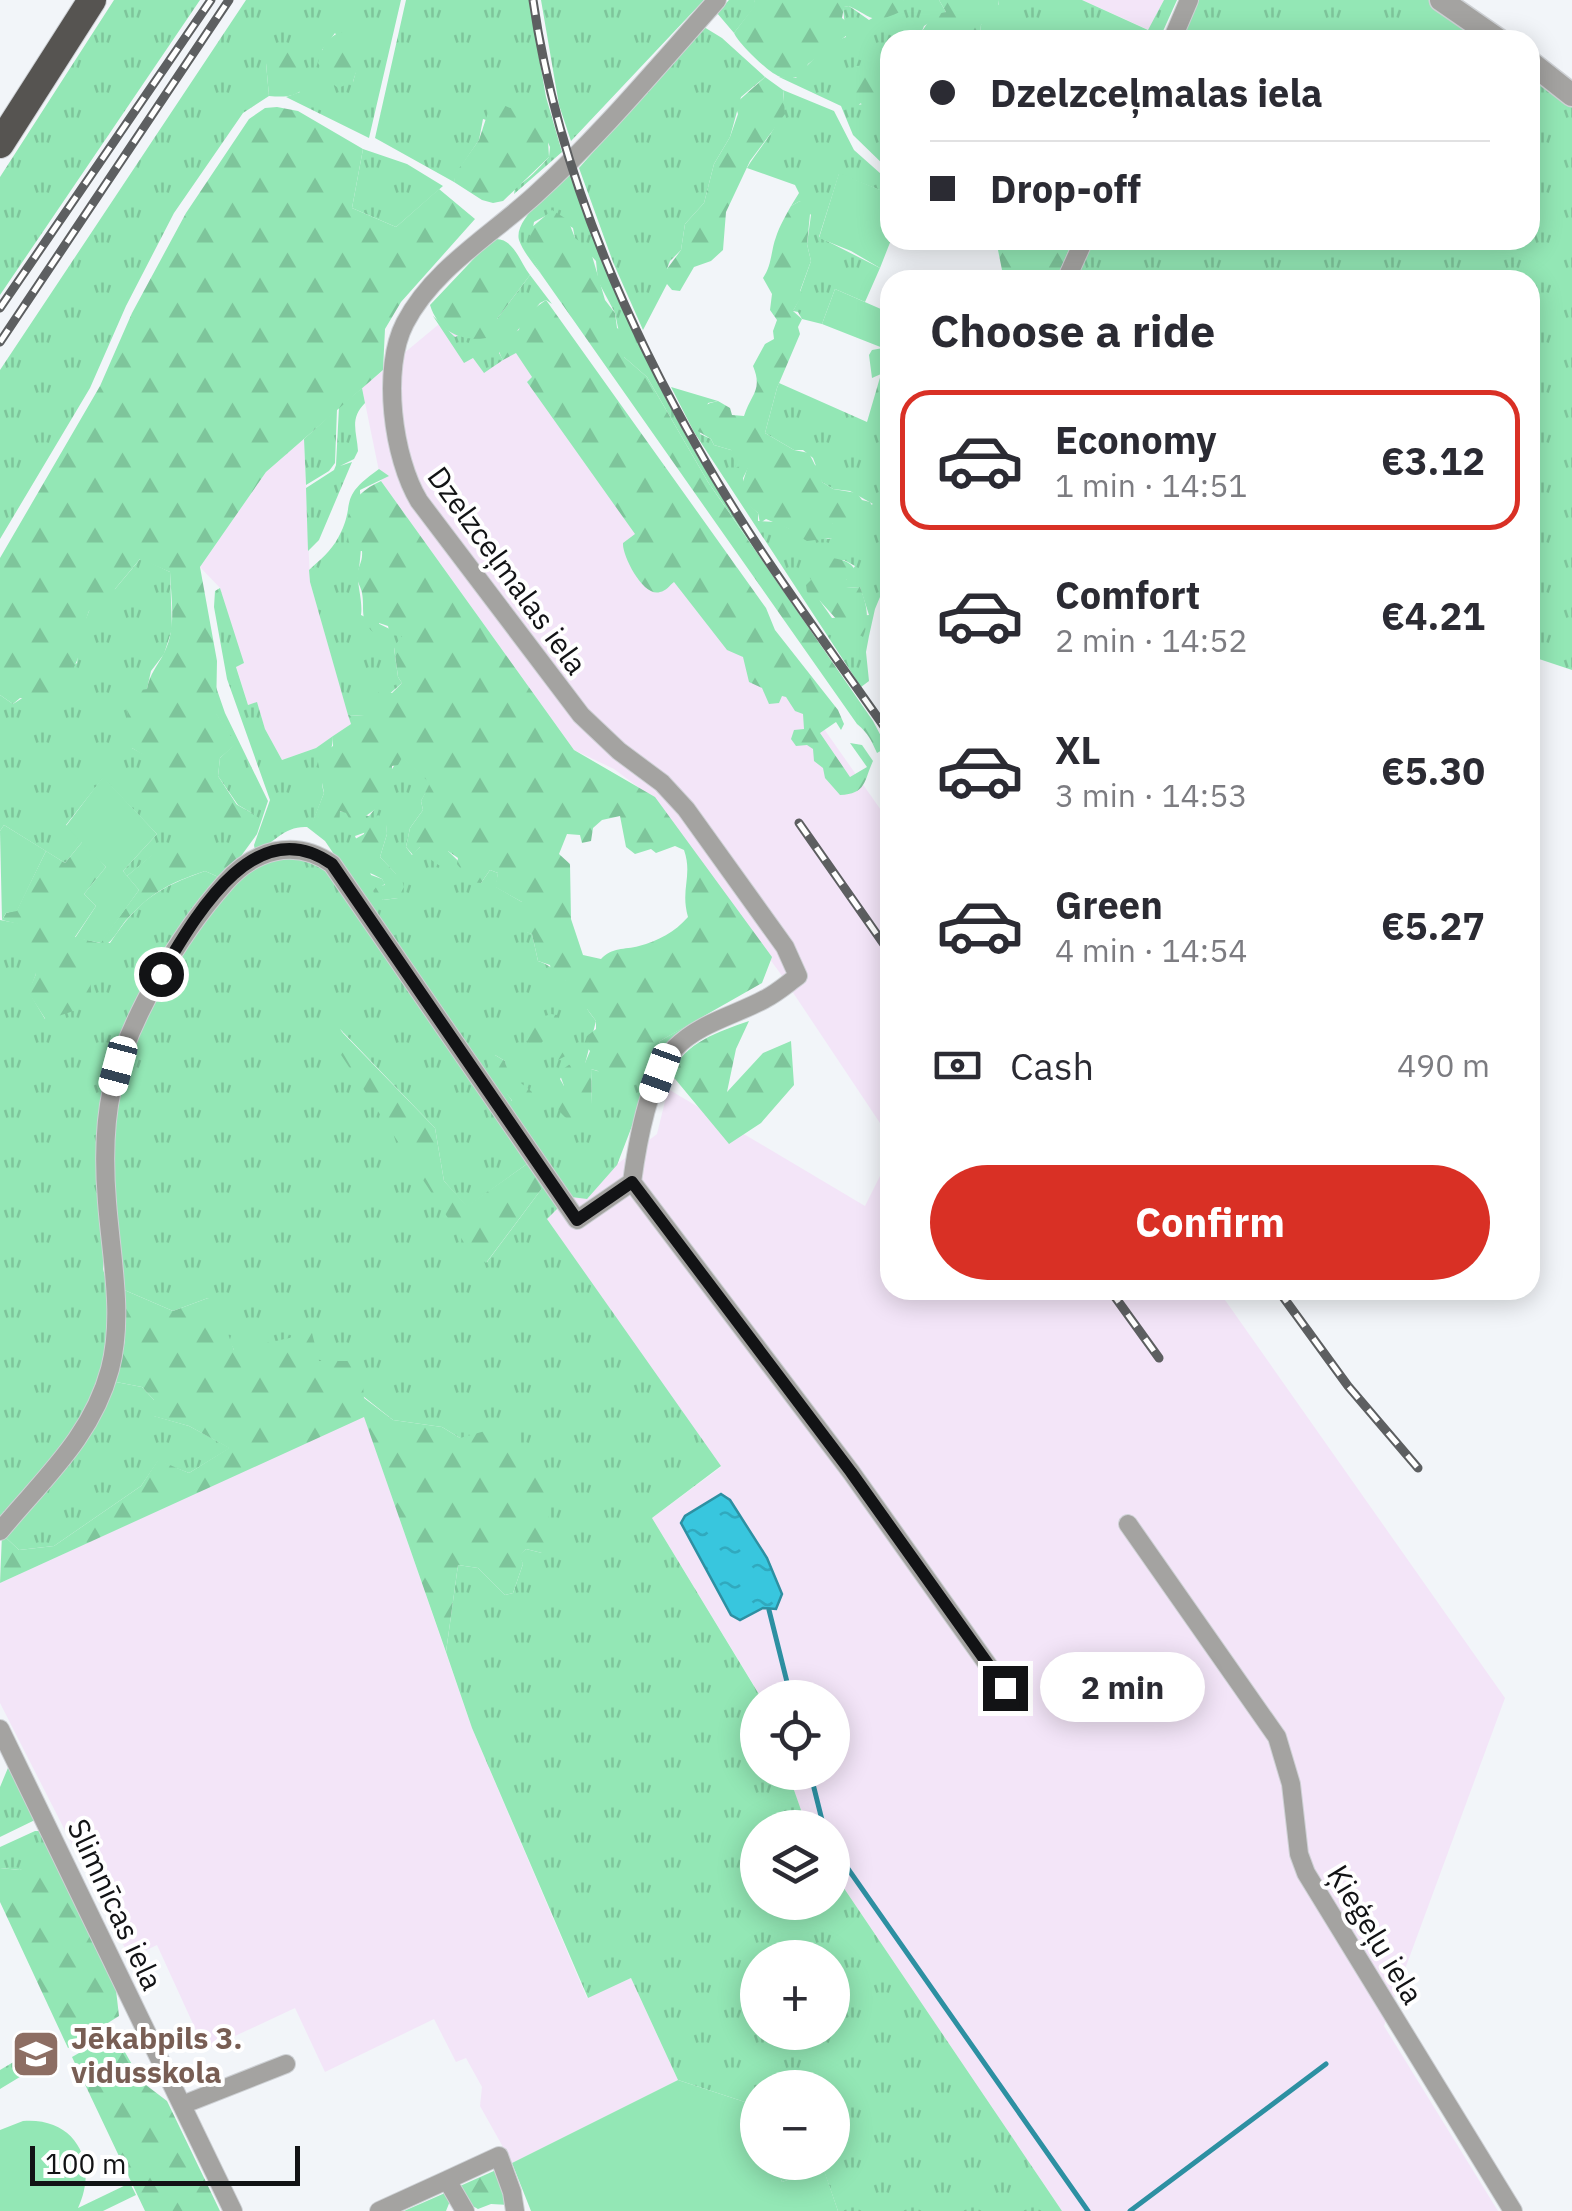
<!DOCTYPE html>
<html lang="en">
<head>
<meta charset="utf-8">
<style>
  :root { --surface:#fff; --page:#f2f2f3; --text:#2b2b33; --muted:#7c7c81; --line:#e1e1e2; --accent:#d93025 }
  body { margin:0; font-family:"IBM Plex Sans",sans-serif; background:var(--page); color:var(--text); height:100vh; display:flex; flex-direction:column; font-size:38px; white-space:nowrap }
  * { box-sizing:border-box; margin:0 }
  p { font-size:32px; color:var(--muted) }
  .icon { flex:none; width:55px; height:55px; fill:none; stroke:currentColor; stroke-width:2; stroke-linecap:round; stroke-linejoin:round }
  .map { position:relative; flex:1; overflow:hidden }
  .panel { position:absolute; left:880px; top:270px; width:660px; height:1030px; display:flex; flex-direction:column; background:var(--surface); border-radius:30px; box-shadow:0 5px 25px #0003 }
  .panel>* { flex:none }
  .banner { position:absolute; left:880px; top:30px; width:660px; height:220px; border-radius:30px; box-shadow:0 5px 25px #0003; display:grid; align-content:center; height:220px; padding:0 50px; background:var(--surface) }
  .controls { position:absolute; left:740px; top:1680px; display:grid; gap:20px }
  .controls a { display:grid; place-items:center; width:110px; height:110px; border-radius:50%; background:var(--surface); box-shadow:0 5px 25px #0003; font-size:50px }
  .scale { position:absolute; left:30px; bottom:25px; width:270px; box-sizing:border-box; padding-left:10px; border:5px solid #121315; border-top:0; font-size:28px; line-height:35px; white-space:nowrap; color:#121315; -webkit-text-stroke:8px #fff; paint-order:stroke }
  .end { position:absolute; width:45px; height:45px; margin:-22px; border:12px solid #121315; background:#fff; box-shadow:0 0 0 5px #fff }
  .from { border-radius:50% }
  .bubble { position:absolute; height:70px; border-radius:35px; background:var(--surface); box-shadow:0 5px 25px #0003; font-size:32px; font-weight:800; line-height:70px; text-align:center }
  .car { position:absolute; width:30px; height:60px; margin:-30px -15px; border-radius:12px; box-shadow:0 0 8px 2px #0007; background:linear-gradient(#fff 24%,#345 0 40%,#fff 0 76%,#345 0 86%,#fff 0) }
  .banner b { display:flex; align-items:center; gap:35px; height:95px; font-size:38px }
  .banner b+b { border-top:2px solid var(--line) }
  .banner i { width:25px; height:25px; background:var(--text) }
  ul { padding:0; list-style:none }
  li { display:flex; align-items:center; gap:30px; height:140px; margin:0 20px 15px; padding:0 30px; border:5px solid transparent; border-radius:30px }
  li div { flex:1 }
  li b { display:block; font-size:38px }
  li em { font-style:normal; font-weight:800 }
  li.selected { border-color:var(--accent) }
  li>.icon { width:90px; height:90px; stroke-width:1.5 }
  h2 { padding:0 50px; font-size:45px; line-height:120px }
  .pay { display:flex; align-items:center; gap:25px; height:110px; padding:0 50px; font-size:38px }
  .pay p { margin-inline-start:auto }
  .primary-button { display:flex; gap:20px; margin-top:auto; padding:20px 50px }
  .primary-button a { flex:1; height:115px; border-radius:60px; background:var(--accent); color:#fff; font-size:40px; font-weight:800; line-height:115px; text-align:center }
  .map>svg:first-child { display:block }
  .industrial { fill:#f3e5f8 }
  .grass { fill:url(#grass-tufts); fill-rule:evenodd }
  .forest { fill:url(#forest-firs); fill-rule:evenodd }
  .garden { fill:#93e7b5 }
  .water { fill:url(#water-ripples); stroke:#2d90a2; stroke-width:2.5 }
  .lines { fill:none; stroke-linecap:round; stroke-linejoin:round }
  .stream { stroke:#2d90a2; stroke-width:5 }
  .minor-casing { stroke:#ced1d5; stroke-width:20 }
  .tertiary-casing { stroke:#ced1d5; stroke-width:25 }
  .trunk-casing { stroke:#ced1d5; stroke-width:30 }
  .minor { stroke:#a4a3a1; stroke-width:18 }
  .tertiary { stroke:#a4a3a1; stroke-width:22 }
  .trunk { stroke:#565451; stroke-width:28 }
  .rail-casing { stroke:#5d5f61; stroke-width:9 }
  .rail { stroke:#fff; stroke-width:5; stroke-dasharray:15; stroke-linecap:butt }
  .route { stroke:#121315; stroke-width:12 }
  .labels { text-anchor:middle; dominant-baseline:central; stroke-width:8; stroke-linejoin:round; paint-order:stroke }
  .street-label { font-size:30px; fill:#121315; stroke:#fff }
  .education-label { font-size:30px; font-weight:bold; fill:#785e54; stroke:#fff; text-anchor:start }
</style>
</head>
<body>
<div class="map">
<svg width="1572" height="2211" viewBox="0 0 1572 2211">
  <defs>
    <pattern id="grass-tufts" width="24" height="20" patternUnits="userSpaceOnUse" patternTransform="scale(2.5)"><rect width="24" height="20" fill="#93e7b5"/><path d="M3 7l-1-3M5 7V3M7 7l1-3M15 17l-1-3M17 17v-4M19 17l1-3" fill="none" stroke="#7ec59b"/></pattern>
    <pattern id="forest-firs" width="22" height="20" patternUnits="userSpaceOnUse" patternTransform="scale(2.5)"><rect width="22" height="20" fill="#93e7b5"/><path d="M5 1l3.5 6h-7zM16 11l3.5 6h-7z" fill="#7ec59b"/></pattern>
    <pattern id="water-ripples" width="26" height="14" patternUnits="userSpaceOnUse" patternTransform="scale(2.5)"><rect width="26" height="14" fill="#38c6de"/><path d="M2 4q2-2 4 0t4 0M15 11q2-2 4 0t4 0" fill="none" stroke="#30a9be"/></pattern>
  </defs>
  <rect width="100%" height="100%" fill="#f2f5f9"/>
  <path class="industrial" d="M1082,0H1164L1149,30Z
    M503,271L890,823V1138L780,973L650,796L614,769L574,750L381,481L362,388Z
    M304,439L310,582L351,724L316,748L282,760L265,729L257,703L248,705L236,666L243,664L220,588L200,567L266,472Z
    M668,1089L865,1206L890,1156V1290H1218L1505,1698L1384,2026L1498,2211H1062L833,1872L832,1828L807,1827L788,1773L832,1772V1698L761,1697L652,1518L721,1467L546,1218L657,1134Z
    M364,1416L472,1728L587,1998L631,1978L678,2080L512,2163L480,2106L482,2087L466,2058L456,2062L434,2019L325,2072L295,2008L205,2050L157,1945L130,1958L0,1703V1583Z"/>
  <path class="grass" d="M114,0H200L0,295V177Z
    M246,0H401L369,138L286,97L300,92L266,63L269,96L243,113L174,213L126,306L90,388L0,539V370ZM335,33L357,67L353,82L322,50Z
    M406,0H529L546,97L562,152L514,194L515,188C529,179 538,169 549,157L550,147L546,138L483,119L479,140L456,174L454,182L375,138Z
    M541,0H704L571,141L559,105Z
    M729,0H754L756,5L734,33L717,13Z
    M904,0H939L946,12L924,26L919,39L890,40V72L883,73L859,105L880,98L890,113V171L853,135L841,106L779,77L796,78C808,64 828,43 846,37L843,7L849,6L869,20Z
    M999,0H1082L1148,30L1164,0H1177L1159,40H979L981,25L999,4Z
    M1196,0H1429L1487,40H1179Z
    M704,27L722,38L765,77L741,97L730,137L714,164L704,203L685,224L681,250L670,261L667,269V284L643,330L613,262L579,168Z
    M1530,71L1572,105V670L1530,656V280H1072L1090,240H1530Z
    M783,90L834,111L854,150L890,182V194L839,174L819,237L880,268L865,302L835,289L822,324L802,319L798,312L793,311L802,294L800,292L811,261L807,244L811,215L800,201L791,206L799,193L795,185L747,168C760,145 789,119 783,90Z
    M363,149L407,164L443,186L396,227L352,208Z
    M572,173C599,247 627,321 663,393C692,450 726,504 761,558L708,482L647,377L624,357L615,313L598,281L596,261L575,239L573,228L549,214L534,222L529,250L541,274C534,264 523,252 519,240C513,219 557,186 572,173Z
    M530,275L552,304L546,300L540,303L499,353L503,360L484,373L473,358L464,363L433,316L455,337L497,319Z
    M881,374L890,378V405L881,414L886,430H890V499L886,524H890V573L875,609L869,636L866,652L869,681L861,687L694,432L671,387L718,401L708,403L700,434L711,439L714,445L731,450L749,466L743,478L744,500L758,513V521L776,522L790,529L789,534L828,539L832,538L831,524L873,504L850,491L833,489L822,482L813,458L803,450H794L765,433L777,388L779,383L867,422ZM844,560L855,566L846,580V588L860,587L869,615L832,618L820,601L807,567Z
    M362,388L365,403C349,419 357,432 358,451L354,459L340,466L352,462L319,540L308,551L306,488L334,470L336,465L339,407Z
    M337,409L335,463L329,471L306,485L304,439Z
    M379,469L389,476L360,490C361,519 363,547 358,574C357,584 363,602 361,615L402,635V640L394,648L398,677L402,683L364,716L348,715L310,582L309,570C320,560 331,551 338,538C358,502 335,500 379,469Z
    M141,558L170,572L172,629L164,654L151,671L147,689L128,716L132,748L259,817L238,805L218,776L220,758L235,744L216,714V687L225,713L268,801L257,834L236,863L154,854L127,876L123,871L157,834L103,778L66,825L83,841L65,863L4,825L0,831V695L13,704L77,663L81,631L89,611L115,589Z
    M220,588L244,663L236,667L248,705L257,702L265,729L282,760L316,748L333,736C333,757 317,772 324,793L313,822L339,811L369,816C386,799 383,773 402,757L431,783L421,801L423,810L410,828L406,847L412,855L420,847L448,851L481,883L490,870L498,873L496,887L522,902V930L532,934L538,961C565,970 579,999 596,1021L585,1064H570L560,1079L564,1086L592,1104L591,1069L616,1077L646,1075L660,1041L696,1020L637,1113L617,1165L587,1199L571,1197L552,1175L325,841L307,827C283,826 276,843 255,851L254,845L270,800L227,679L214,607L215,591ZM386,825L387,834L380,857L396,874L398,898L383,900L373,891L385,884L382,879L371,875L355,836ZM495,1055L505,1061L506,1070L520,1086L512,1101L497,1078Z
    M293,856L325,868L527,1164L467,1207L444,1181L435,1128L340,1029L487,1262L543,1187L558,1208L547,1219L721,1466L652,1518L760,1696L758,1698V1772L788,1773L807,1827L758,1828V1902H832L833,1872L1062,2211H838L823,2168L782,2182L775,2163L832,2162V2088H758L757,2114L754,2105L678,2080L631,1978L588,1998L472,1728L446,1652L458,1565L478,1568L505,1595L513,1593L523,1564L519,1556L526,1549L542,1553L460,1438L442,1427L393,1420L319,1361L234,1350L208,1298L173,1311L122,1289C115,1234 106,1175 113,1120C116,1099 122,1073 129,1053C145,1010 219,875 263,860C272,857 284,857 293,856ZM758,1958H832V2032H758Z
    M205,871L223,879L116,1053L103,1269L109,1291L106,1358L84,1423L0,1522V920L22,924L36,974L29,992L45,1019L87,943H110C139,900 157,888 205,871Z
    M116,1382L142,1387L154,1400V1416L189,1426L230,1448L189,1473L158,1461L141,1486L54,1546L19,1550L2,1534L69,1462L96,1425Z
    M10,1763L37,1819L0,1837V1787Z
    M35,1831H41L56,1856L20,1870L0,1868V1847Z
    M37,2048L41,2057L38,2066L0,2089V2070Z"/>
  <path class="forest" d="M754,0H904L902,11C871,25 876,19 849,6L844,7L842,18L852,26L850,33L808,64L804,75C796,78 786,80 778,76C767,71 739,44 734,33L755,5Z
    M939,0H999C999,11 991,20 981,25L979,40H916L933,15L946,12Z
    M347,31L358,36C367,55 358,63 353,82L338,88L327,79L318,63C323,45 328,34 347,31Z
    M303,38L305,87C295,98 283,97 269,96L266,63L280,46Z
    M872,65L883,73L890,72V113L880,99L866,106L849,98L846,72L856,66Z
    M765,77L783,90L785,114L750,161L726,212L723,250L711,261L694,267L680,291L672,290L667,284V269L681,250L685,224L704,203L714,164L730,137L738,114L735,104Z
    M525,102L539,111L547,125L549,157L503,201L493,203L482,200L454,182L455,174L479,140L490,106L501,104L510,108Z
    M277,107L298,111L363,149L352,208L396,227L439,189L475,219L401,302L385,329L383,370L266,472L200,567L217,661L216,713L236,744L220,758L218,776L237,805L259,818L255,828H212L161,818L137,791L140,770L153,761L132,748H117L111,734L128,716L124,693L147,689C150,673 157,667 164,653C177,628 171,599 170,572L140,559L115,589L113,603L89,611C82,629 82,653 75,665C68,680 55,690 43,701L20,698L13,704L0,695V558L100,386L132,313L186,213L249,119L265,108Z
    M800,201L811,204L807,244L811,261L800,291L803,294L793,311L802,319L798,327L800,334L777,388L765,433L794,450L809,453L815,465L821,468L822,482L833,489L857,493L862,500L870,502L874,510L865,518H849L832,524L835,530L832,538L807,541L800,537L795,548L789,551L783,544L789,529L766,519L760,523L758,513L738,497L748,466L736,467L731,450L714,445L711,439L696,430C696,413 701,404 718,401L730,408L732,415L744,416C751,394 763,390 753,366L765,344L774,339L773,331L777,320L770,310L772,294L763,278C772,265 771,250 776,237C779,227 786,215 791,206Z
    M552,210L568,220L575,238L590,249L605,300L615,313L617,328L629,336L631,350L624,357L647,377L708,482L873,721L883,740L884,749L877,753C871,740 869,734 857,724L541,274L528,250L531,228Z
    M496,239C514,239 520,262 530,275L497,319V328L492,337C465,343 439,334 430,305L483,249Z
    M996,240H1073L1056,280H1004Z
    M546,300L766,608L775,630L838,710L844,724L841,730L836,722L820,733L850,777L867,767L850,743L862,745L873,761C864,780 867,794 840,795L825,778L823,768L814,761L813,749L807,745L796,746L791,739L794,730L804,729L803,714L795,711L786,697L782,696L779,703L769,704L762,688L749,682L743,657L727,650L674,582C669,586 666,591 660,592C644,598 622,556 623,543L635,534L527,382L532,377L516,353L503,360C493,345 505,336 519,330L521,318Z
    M890,337V378L881,374L872,378L869,355L872,350L883,348Z
    M381,481L574,750L655,797L772,957L762,983L660,1041L646,1075L633,1082L617,1077L612,1085L605,1084L598,1071L591,1069L592,1104L583,1122C571,1123 565,1119 558,1109L564,1086L559,1072L570,1064L585,1063L590,1051L584,1044L587,1036L596,1029V1021L587,1009L577,1010L565,992L566,981L552,977L550,965L538,961L532,934L522,931V902L495,887L498,873L490,870L481,883L471,882L457,864L458,858L448,851L440,866L427,857L420,847L413,855L406,847L410,828L423,810L421,801L430,783L402,758L398,765L392,766V796L384,808H377L353,825L346,813L340,811L339,826L330,831L312,823L324,793L317,757L333,746V736L351,724L348,715L364,716L362,708L381,690L392,693L402,683L398,677L394,647L402,636L390,635L388,626L379,623L380,628L373,632C359,620 365,609 362,593C361,587 357,582 357,576C358,566 363,562 362,551L351,552C342,517 348,496 381,481ZM620,816L626,847L635,854L651,849L656,853L675,846L684,850C693,876 680,889 688,917C675,932 658,941 639,946C624,950 612,947 601,959L583,955L571,919L570,864L559,854L567,834L580,835L582,843L591,841L593,828L602,820Z
    M816,555C830,559 852,557 856,573L846,580V588L860,587C867,605 870,619 863,637L858,634L844,638L837,628L838,621L820,601L807,592L806,585L811,580L805,571L804,562Z
    M378,815L386,820L387,834L380,857L402,880L404,887L398,898L383,900L376,897L373,891L377,886L385,885L382,879C364,869 349,868 348,843L364,834L365,827Z
    M83,841L106,867L84,894L96,906L75,937L100,943L139,890L127,876L153,854L238,845C239,860 232,868 223,879L205,871C170,883 155,890 129,917C119,927 115,940 103,947L88,944L92,1005L46,1020L28,992L36,974L23,960L29,951L19,945L22,925L2,920L6,913L17,910L46,851L65,863Z
    M551,1014L557,1015L558,1031L571,1036V1053L558,1060L552,1053L554,1037L550,1032L536,1050C523,1043 520,1027 526,1015L542,1017Z
    M749,1021L736,1049L727,1092L763,1053L791,1041L794,1085L761,1123L729,1144L671,1074C685,1042 718,1032 749,1021Z
    M339,1029L435,1128L444,1181L467,1206L527,1164L543,1187L486,1263L467,1247L330,1038Z
    M495,1055L505,1061C507,1076 522,1083 532,1092V1107L518,1108L490,1073L486,1057Z
    M122,1289L173,1311L208,1298L216,1302L234,1350L312,1333L319,1361H361L364,1398L393,1420L442,1427L460,1438L517,1422L522,1464L545,1481L549,1516L542,1532L551,1548L542,1553L526,1549L520,1556L523,1564L513,1593L505,1595L478,1568L458,1565L446,1652L364,1417L0,1583L2,1534L19,1550L54,1546L141,1486L158,1460L189,1473L229,1448L189,1426L153,1416L154,1400L142,1387L116,1382L125,1340Z
    M41,1850H47L56,1856L116,1990L119,2016L68,2048L0,1902V1868L20,1870L28,1865L33,1853Z
    M114,2033L142,2082L167,2101L220,2211H145L72,2057Z
    M496,2170L509,2205L491,2204L478,2209L469,2204L460,2186Z
    M445,2193L450,2201L446,2211H404Z"/>
  <path class="garden" d="M839,173L890,194L891,240L880,268L851,251L819,238Z
    M835,289L890,313V331L883,348L822,324Z
    M103,777L157,834L123,871L139,890L101,943L75,938L96,906L84,894L106,867L66,826Z
    M4,825L46,851L17,911L6,913L2,920L0,831Z
    M678,2080L754,2105L757,2114L758,2162L775,2163L782,2182L823,2167L838,2211H531L512,2163Z
    M23,2121C76,2117 99,2163 78,2208L130,2183L136,2195L103,2211H0V2130Z"/>
  <path class="water" d="M721,1494L730,1500L767,1558L782,1594L776,1609L763,1608L740,1620L731,1615L681,1523L685,1516Z"/>
  <g class="lines">
    <path class="stream" d="M769,1610L791,1698
      M810,1772L824,1828
      M832,1846L1088,2211
      M1130,2211L1326,2064"/>
    <g class="minor-casing">
      <path id="minor" d="M1172,40L1189,0
        M1066,280L1084,240
        M632,1182L851,1472L1005,1689
        M1128,1524L1277,1737L1291,1784L1299,1854L1306,1873L1513,2211
        M0,1531C43,1479 92,1437 110,1369C124,1316 111,1256 107,1202C104,1165 104,1125 112,1089C127,1021 179,935 225,883C253,851 294,837 332,864L577,1220L632,1182C637,1145 649,1075 675,1048C699,1023 736,1015 765,999C777,993 787,984 798,976L785,947L686,809L662,783L619,751L581,715L419,501C393,458 381,369 405,323C433,269 490,236 535,195C600,136 658,66 717,0
        M0,1729L233,2211
        M182,2105L286,2064
        M447,2180L499,2156L512,2192L515,2211
        M379,2211L447,2180L465,2211"/>
    </g>
    <g class="tertiary-casing">
      <path id="tertiary" d="M1441,0L1499,40
        M1530,62L1572,95"/>
    </g>
    <g class="trunk-casing">
      <path id="trunk" d="M0,144L92,0"/>
    </g>
    <use href="#minor" class="minor"/>
    <use href="#tertiary" class="tertiary"/>
    <use href="#trunk" class="trunk"/>
    <g class="rail-casing">
      <path id="rail" d="M533,0C556,159 620,313 700,452C756,551 825,642 890,735
        M0,308L211,0
        M0,342L229,0
        M799,823L890,953
        M1110,1290L1159,1358
        M1278,1290L1348,1386L1418,1468"/>
    </g>
    <use href="#rail" class="rail"/>
  </g>
  <g class="lines">
    <path class="route" d="M161,974C194,919 254,809 332,864L577,1220L632,1182L851,1472L1005,1688"/>
  </g>
  <defs>
    <g id="school-square" transform="scale(2.5)"><rect x="-9" y="-9" width="18" height="18" rx="4" fill="#8d6e63" stroke="#fff"/><path d="M0-5L7-2L0 1L-7-2ZM-4 1L0 2.5L4 1V4Q0 6-4 4Z" fill="#fff"/></g>
  </defs>
  <g fill-rule="evenodd">
    <use href="#school-square" x="36" y="2054"/>
  </g>
  <g class="labels">
    <g class="street-label">
      <text transform="translate(508 570) rotate(54)">Dzelzceļmalas iela</text>
      <text transform="translate(116 1904) rotate(65)">Slimnīcas iela</text>
      <text transform="translate(1376 1934) rotate(59)">Ķieģeļu iela</text>
    </g>
    <g class="education-label">
      <text x="71" y="2037">Jēkabpils 3.<tspan x="71" dy="34">vidusskola</tspan></text>
    </g>
  </g>
</svg>
<div class="controls">
<a><svg class="icon" aria-label="locate" viewBox="0 0 24 24"><circle cx="12" cy="12" r="6"/><path d="M12 2v4M12 18v4M2 12h4M18 12h4"/></svg></a>
<a><svg class="icon" aria-label="layers" viewBox="0 0 24 24"><path d="M12 4l9 5-9 5-9-5zM3 14l9 5 9-5"/></svg></a>
<a>+</a>
<a>−</a>
</div>
<div class="scale">100 m</div>
<i class="end from" style="left:161px;top:974px"></i>
<i class="end" style="left:1005px;top:1688px"></i>
<div class="bubble" style="left:1040px;top:1652px;width:165px">2 min</div>
<i class="car" style="left:118px;top:1066px;rotate:195deg"></i>
<i class="car" style="left:660px;top:1073px;rotate:200deg"></i>
<div class="banner">
<b><i class="from"></i>Dzelzceļmalas iela</b>
<b><i></i>Drop-off</b>
</div>
<section class="panel">
<h2>Choose a ride</h2>
<ul>
<li class="selected"><svg class="icon" aria-label="car" viewBox="0 0 24 24"><path d="M5 17H2v-5l4-1 3-4h7l3 4 3 1v5h-3M9 17h6M6 11h13"/><circle cx="7" cy="17" r="2"/><circle cx="17" cy="17" r="2"/></svg><div><b>Economy</b><p>1 min · 14:51</p></div><em>€3.12</em></li>
<li><svg class="icon" aria-label="car" viewBox="0 0 24 24"><path d="M5 17H2v-5l4-1 3-4h7l3 4 3 1v5h-3M9 17h6M6 11h13"/><circle cx="7" cy="17" r="2"/><circle cx="17" cy="17" r="2"/></svg><div><b>Comfort</b><p>2 min · 14:52</p></div><em>€4.21</em></li>
<li><svg class="icon" aria-label="car" viewBox="0 0 24 24"><path d="M5 17H2v-5l4-1 3-4h7l3 4 3 1v5h-3M9 17h6M6 11h13"/><circle cx="7" cy="17" r="2"/><circle cx="17" cy="17" r="2"/></svg><div><b>XL</b><p>3 min · 14:53</p></div><em>€5.30</em></li>
<li><svg class="icon" aria-label="car" viewBox="0 0 24 24"><path d="M5 17H2v-5l4-1 3-4h7l3 4 3 1v5h-3M9 17h6M6 11h13"/><circle cx="7" cy="17" r="2"/><circle cx="17" cy="17" r="2"/></svg><div><b>Green</b><p>4 min · 14:54</p></div><em>€5.27</em></li>
</ul>
<div class="pay"><svg class="icon" aria-label="cash" viewBox="0 0 24 24"><path d="M3 7h18v10H3z"/><circle cx="12" cy="12" r="2"/></svg>Cash<p>490 m</p></div>
<div class="primary-button"><a>Confirm</a></div>
</section>
</div>
</body>
</html>
